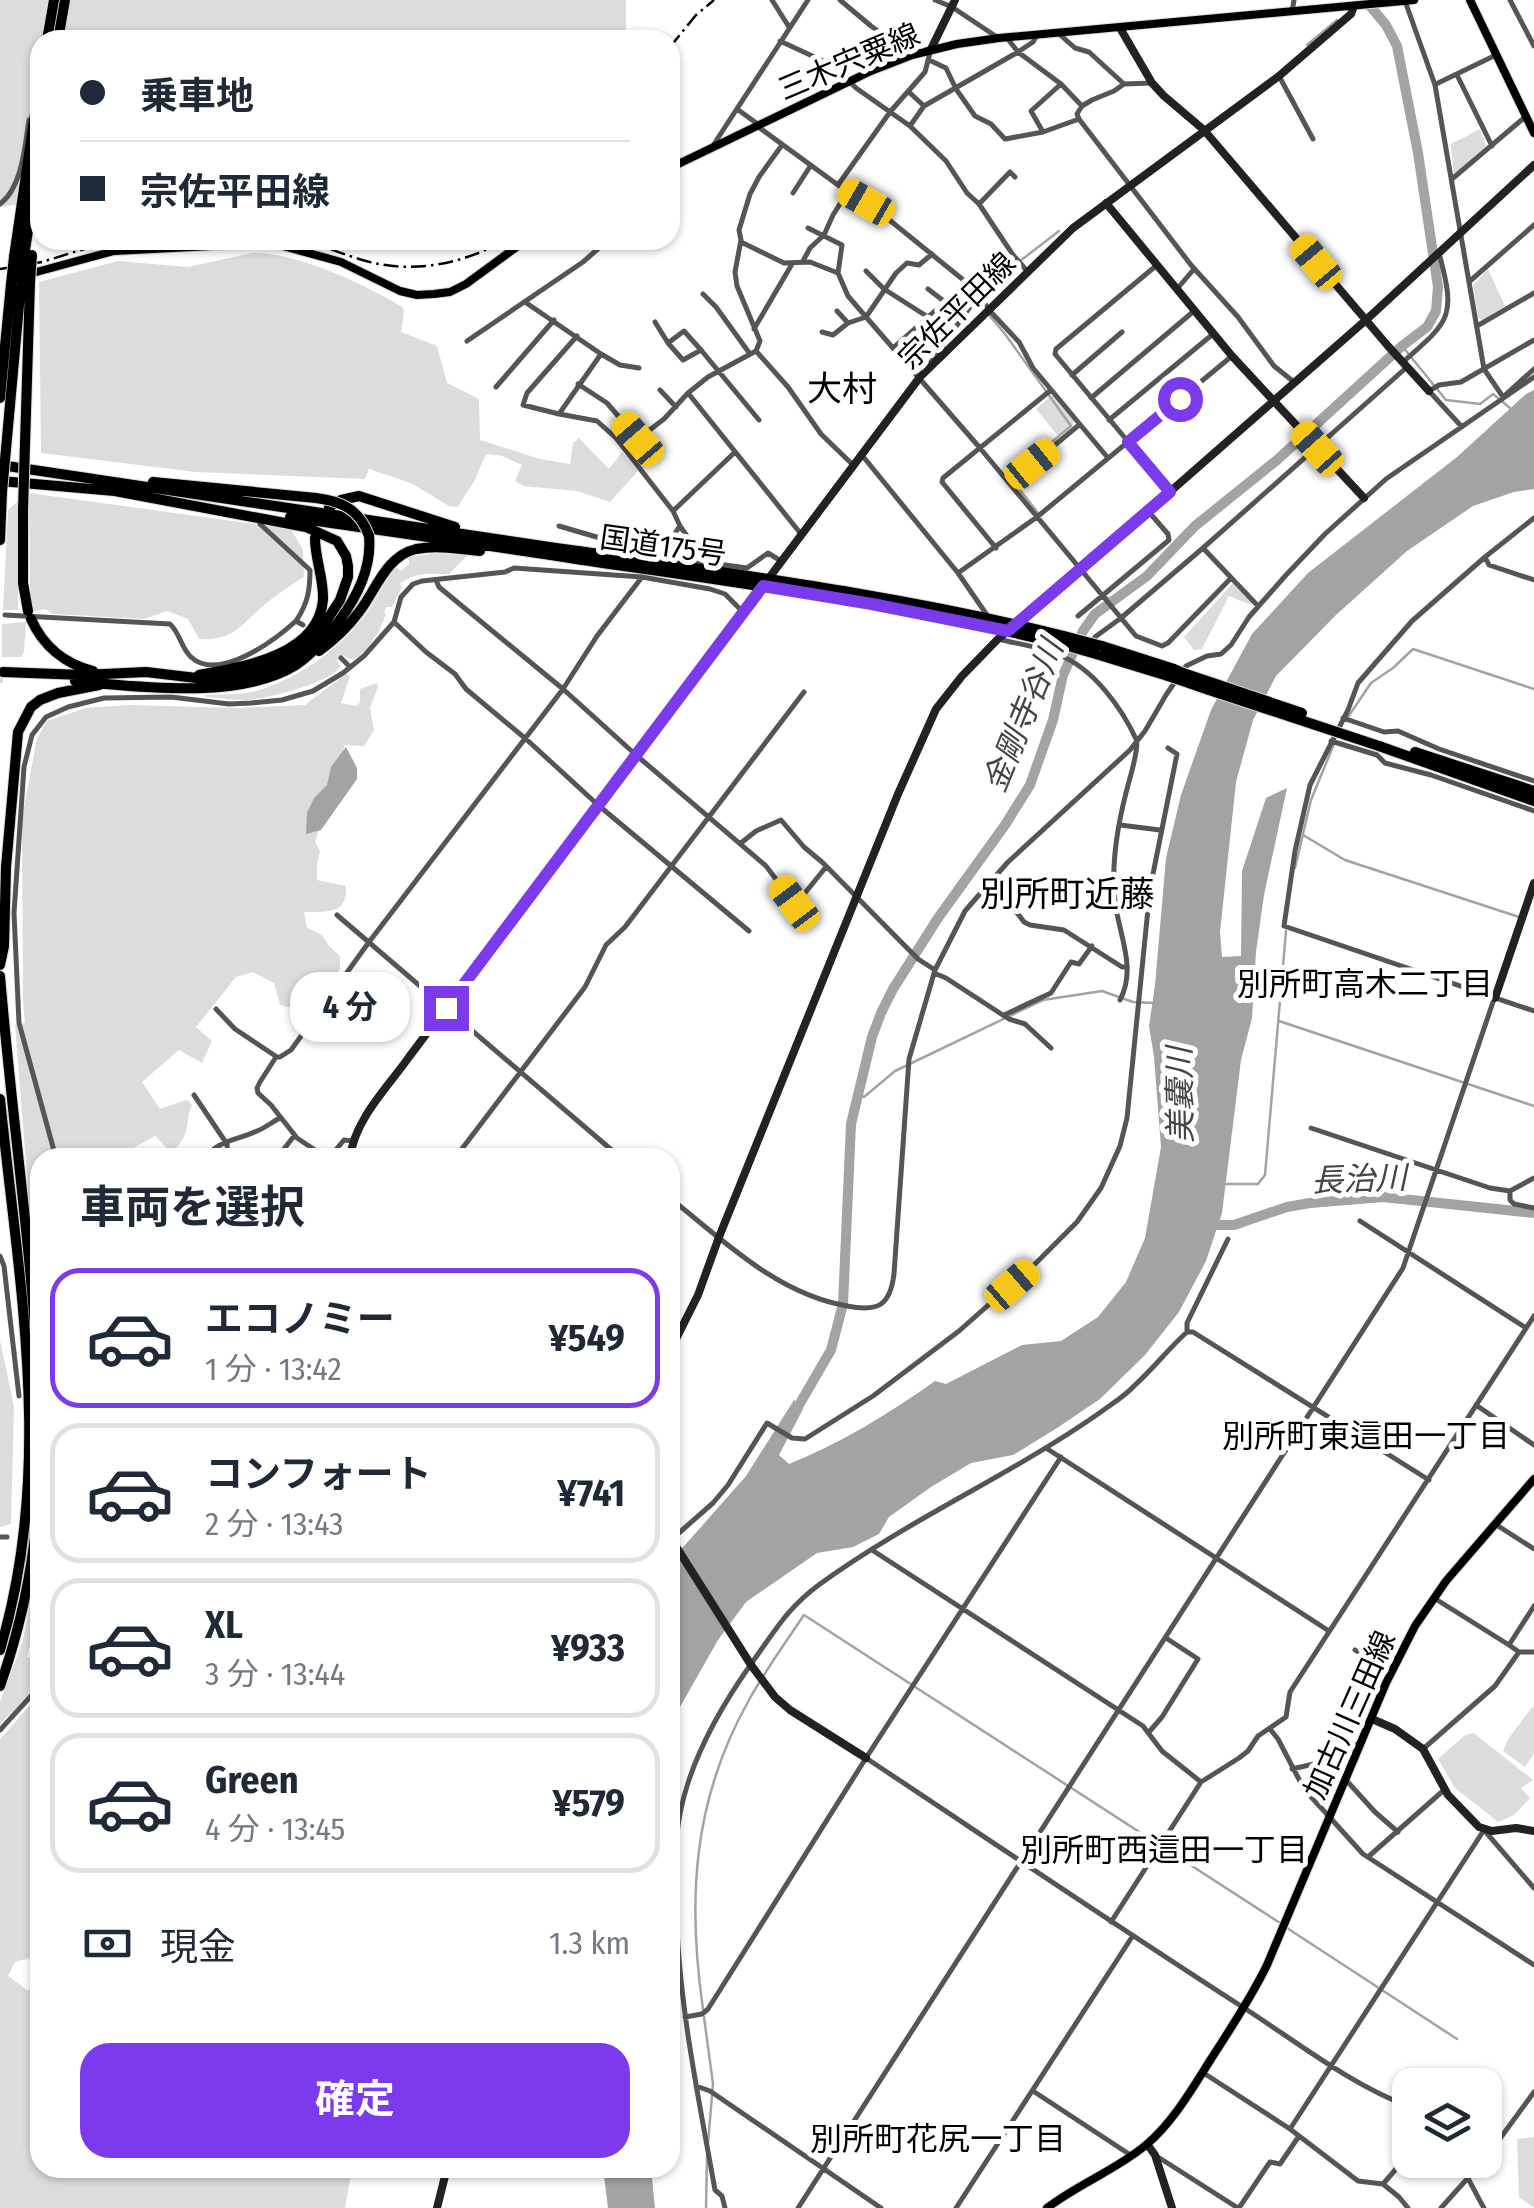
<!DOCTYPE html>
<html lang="ja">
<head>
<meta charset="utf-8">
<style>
  :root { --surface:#fff; --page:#f2f2f3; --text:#1f2937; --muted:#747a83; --line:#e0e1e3; --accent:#7c3aed }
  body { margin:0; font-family:"Fira Sans Condensed","Noto Sans JP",sans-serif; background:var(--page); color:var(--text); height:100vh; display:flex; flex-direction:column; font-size:38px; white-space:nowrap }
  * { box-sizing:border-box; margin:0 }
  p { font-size:32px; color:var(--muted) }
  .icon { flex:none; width:55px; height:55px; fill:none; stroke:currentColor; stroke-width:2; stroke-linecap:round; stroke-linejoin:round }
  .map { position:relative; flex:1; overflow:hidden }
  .sheet { position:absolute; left:30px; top:1148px; width:650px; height:1030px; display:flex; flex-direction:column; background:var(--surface); border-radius:30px; box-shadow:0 2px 8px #0004 }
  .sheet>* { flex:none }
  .banner { position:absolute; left:30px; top:30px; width:650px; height:220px; border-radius:30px; box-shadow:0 2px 8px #0004; display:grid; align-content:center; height:220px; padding:0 50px; background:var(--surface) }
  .fabs { position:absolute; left:1392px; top:2068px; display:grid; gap:20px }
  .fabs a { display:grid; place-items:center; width:110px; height:110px; border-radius:20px; background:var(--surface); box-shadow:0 2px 8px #0004; font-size:50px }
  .end { position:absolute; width:45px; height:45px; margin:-22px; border:12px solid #7c3aed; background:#fff; box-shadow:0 0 0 5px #fff }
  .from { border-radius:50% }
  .bubble { position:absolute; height:70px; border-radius:30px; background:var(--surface); box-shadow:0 2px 8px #0004; font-size:32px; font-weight:700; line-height:70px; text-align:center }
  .car { position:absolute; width:30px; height:60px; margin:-30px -15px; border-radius:12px; box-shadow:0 0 8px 2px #0007; background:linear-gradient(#f5c518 24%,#345 0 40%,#f5c518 0 76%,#345 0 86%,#f5c518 0) }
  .banner b { display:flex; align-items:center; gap:35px; height:95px; font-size:38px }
  .banner b+b { border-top:2px solid var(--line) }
  .banner i { width:25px; height:25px; background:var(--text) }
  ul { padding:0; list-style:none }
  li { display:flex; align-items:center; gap:30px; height:140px; margin:0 20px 15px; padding:0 30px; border:5px solid var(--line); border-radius:30px }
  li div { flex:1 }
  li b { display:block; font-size:38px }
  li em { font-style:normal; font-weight:700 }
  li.on { border-color:var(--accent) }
  li>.icon { width:90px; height:90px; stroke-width:1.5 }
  h2 { padding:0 50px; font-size:45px; line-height:120px }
  .pay { display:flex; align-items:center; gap:25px; height:110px; padding:0 50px; font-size:38px }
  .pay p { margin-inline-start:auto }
  .primary-button { display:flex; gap:20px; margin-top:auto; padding:20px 50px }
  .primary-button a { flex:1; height:115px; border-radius:30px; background:var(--accent); color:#fff; font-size:40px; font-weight:700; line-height:115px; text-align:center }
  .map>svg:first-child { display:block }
  .green { fill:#dcdcdc }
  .water { fill:#a3a3a3 }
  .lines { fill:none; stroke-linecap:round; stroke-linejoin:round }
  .stream { stroke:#a3a3a3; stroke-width:2.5 }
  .river { stroke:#a3a3a3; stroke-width:10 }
  .highway-tunnel { stroke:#d9d9d9; stroke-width:10; stroke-dasharray:10 5; stroke-linecap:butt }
  .primary-casing { stroke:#dbdbdb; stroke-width:10 }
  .highway-casing { stroke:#dbdbdb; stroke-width:12 }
  .street { stroke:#555; stroke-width:5 }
  .secondary { stroke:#222; stroke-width:8 }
  .primary { stroke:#000; stroke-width:8 }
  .highway { stroke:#000; stroke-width:10 }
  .rail { stroke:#000; stroke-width:2.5; stroke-dasharray:15 5 2.5 5; stroke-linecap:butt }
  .highway-bridge-casing { stroke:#dbdbdb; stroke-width:12; stroke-linecap:butt }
  .highway-bridge { stroke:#000; stroke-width:10 }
  .route { stroke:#7c3aed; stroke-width:12 }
  .labels { text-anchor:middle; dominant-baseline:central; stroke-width:10; stroke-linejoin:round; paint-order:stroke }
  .street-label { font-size:30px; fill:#000; stroke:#fff }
  .water-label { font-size:32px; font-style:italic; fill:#444; stroke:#fff }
  .neighbourhood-label { font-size:32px; fill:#000; stroke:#fff }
  .quarter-label { font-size:35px; fill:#000; stroke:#fff }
</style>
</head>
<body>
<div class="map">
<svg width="1534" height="2208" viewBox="0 0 1534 2208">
  <rect width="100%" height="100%" fill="#fff"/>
  <path class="green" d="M0,0H626V40H40V217L27,203L0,207Z
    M1480,129L1486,146L1456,173L1453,171L1451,144Z
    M252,253C297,252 363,284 401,306L404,310L401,332L437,346L447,383L479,399L480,440L540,459L570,464L573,443L579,438L609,469L622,452L638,471L610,502L577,491L523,486L515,481L522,465L502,456L487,454C480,464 478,476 472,485C467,492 462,499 458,507L449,506L411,483L369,469L365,479L196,472L41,453L39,282L118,261L188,267Z
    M1488,269L1505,306L1482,320L1478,318L1473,286Z
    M1051,396H1055L1076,421L1058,436L1036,409Z
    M29,493L291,529L303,550L304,577C289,586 276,595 263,606C239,627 233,641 199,639L188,619L167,611L144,619L53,614L46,609L33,611L30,585Z
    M20,499L18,610H3L8,510Z
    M438,553L468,555L449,574C431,574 415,571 400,584L402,587L392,607H386L384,612L386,614C380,631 369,651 353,660L342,655L337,661L341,666C330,683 267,699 246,700C233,700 219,698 206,697L205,695C220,694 237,695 252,692C294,681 335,653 362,619C375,603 383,583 396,567L401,571L409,564L408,557Z
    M1233,583L1253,603L1251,605L1229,596L1202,649L1194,650L1184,637Z
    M26,622L24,651L21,657H2V624Z
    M346,674L350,676L341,703L357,706L360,702V689L377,683L378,687L370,708L374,730L364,746L345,745L315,842L320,851L317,863V880L346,886C348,916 324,911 304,912L307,928L322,935L329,946L340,956V969L315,1000L305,994L297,1007L293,1008L280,1005L274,983L253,972L236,977L196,1027L212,1041L202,1063L179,1050L142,1082L160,1109L186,1100L190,1102L192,1106C187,1114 189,1119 187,1127C185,1138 179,1145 172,1153L155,1136L126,1152L121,1157L40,1158V1339L15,1025L25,1023L23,1001L22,818L37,738L47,721L86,708L129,705L239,708L305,705Z
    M0,1340L14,1406L11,1524L0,1527Z
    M40,1552V1642L31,1641L27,1657L40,1661C40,1689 19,1704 0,1724V1702L23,1640Z
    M40,1694V1959L34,1957L15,1962L8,1976L27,1990L40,1988V2168H352L345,2208H0V1739Z
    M1532,1707L1534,1708V1754L1525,1767L1503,1751L1509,1738Z
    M1474,1733L1533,1780L1521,1788L1530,1798L1514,1815L1498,1822L1455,1788L1438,1759L1465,1735Z
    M1534,2137V2208L1519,2197L1517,2139Z"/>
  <path class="water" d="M1534,390V489L1514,492L1473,506L1407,551L1336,615L1276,676L1253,720L1236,782L1220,932L1222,957L1241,956L1242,871L1266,798L1287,788L1264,895L1256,952L1252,1018L1241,1060L1222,1213L1206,1261L1179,1312L1145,1355L1100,1399L1057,1428L1013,1455L971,1463L931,1487L889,1517L879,1534L853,1547L817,1553L746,1602L718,1640L676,1714L670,1735V1562L746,1476L794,1400L803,1409L779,1455L789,1464C841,1443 890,1413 935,1381L946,1384L1022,1345L1061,1341L1098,1317L1126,1282L1145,1238L1161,1147L1154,1057L1149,1026L1155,985L1166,858L1181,795L1211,710L1252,634L1308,573L1457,457L1526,394Z
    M346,747L357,768V779L321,830L306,834L307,813L314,798L327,785L331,767Z
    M603,2168H651L655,2208H608Z"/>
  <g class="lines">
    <path class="stream" d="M1307,45L1337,20
      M1020,261L1059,231
      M988,293L1011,270
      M989,315L1005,334L1071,426L1010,477L1038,513
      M1402,346L1446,400L1480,404L1493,394L1510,408
      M1107,597L1112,603
      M1348,717L1371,683L1393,668L1413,649L1534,689
      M1303,835L1345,860L1519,917
      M1295,868L1311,800L1334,744
      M1279,1021L1534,1106
      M858,1093L864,1097L895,1071L1043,1000L1102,991L1133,1002L1155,1003
      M1223,1184H1258L1265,1175L1286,931
      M1287,1928L1457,2039
      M703,2009C687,1899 693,1799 749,1700C765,1671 785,1643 804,1615L1280,1923
      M704,2017L713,2084L708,2143
      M706,2208L707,2156"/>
    <path class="river" d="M1205,1225H1234L1287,1207L1310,1203L1383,1197L1534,1213
      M792,1417L831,1350L843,1304L851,1124L872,1037L881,1013L893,989L938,918L1005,825L1030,785L1053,720L1063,675L1083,631L1095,614L1147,576L1195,526L1277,460L1402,346L1427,327L1436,311L1438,287L1418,153L1397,46L1386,25L1365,0"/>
    <path class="highway-tunnel" d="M0,678H3"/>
    <g class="primary-casing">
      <path id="primary" d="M1470,0L1534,133
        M670,168L871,71L912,55L957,44L999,38L1414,0
        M29,274L114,251L272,243L341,262L400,291L417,295L434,294L450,292L466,284L526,240
        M1047,2208C1078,2184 1116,2170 1146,2145C1173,2122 1192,2089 1211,2059C1231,2028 1251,1998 1267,1965L1386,1683L1415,1626L1446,1581L1534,1479"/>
    </g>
    <g class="highway-casing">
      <path id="highway" d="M47,40L54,0
        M58,40L65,0
        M14,257L40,79
        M24,257L40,149
        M0,398L11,284
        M25,444L30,282
        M6,449L21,283
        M0,465L556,548
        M0,481L115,491L306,527L337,541L346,556L348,566V577L340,600L318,634L308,645L284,661L249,675L213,680L146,672L83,675L3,672
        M153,482L316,498
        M329,507L341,500L359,496L455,527
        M23,510V583L28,611
        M290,517L551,555
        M0,540L2,492
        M578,551C741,575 904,596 1064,636
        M576,559C738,583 901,604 1061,644
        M31,619C43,646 65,664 93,671
        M1102,646L1174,669
        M319,651C334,640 348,627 359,612C376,590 386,556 416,549C437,545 460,549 480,551
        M1096,654L1168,676
        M1186,674L1213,683
        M199,675C242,667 318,656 323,600C324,579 315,559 315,538
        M1180,680L1209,690
        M75,681C86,681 96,683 106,684C163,689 246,696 296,665C312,654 327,637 339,621C357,597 372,567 369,536
        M1379,746L1534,801
        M1415,752L1534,791
        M0,965L4,946L6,867L18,732L31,707L40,700L58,693L99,685
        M0,976C12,1121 34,1265 40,1410
        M0,1099C19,1286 55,1466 0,1650
        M0,1686C23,1621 36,1552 40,1483"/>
    </g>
    <path class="street" d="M772,0L789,27
      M840,0L871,26L912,55
      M935,0L952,7L997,37
      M1510,0L1534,46
      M1405,1L1435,85L1484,369L1503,397L1534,369
      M1292,12L1294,0
      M1058,33L1075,48L1089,52L1124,84
      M1007,38L1018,52L1061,84L1082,106
      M780,41L834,66L856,88L910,126L946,161L967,193L979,204L1013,255L1028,272
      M929,60L946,68L956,89L975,116L991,124L1005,139L1043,132L1079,119
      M1457,75L1492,146
      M1279,76L1313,139
      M36,80L40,58
      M1436,84L1496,55
      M909,92L924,106L1018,52L1033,42L1037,35
      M737,109L759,125
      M1079,119L1191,265L1238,317L1274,366L1294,382
      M1079,119L1077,114L1082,106L1092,100L1114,91L1124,84L1152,83
      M757,126L838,185L866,201L977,291L989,310L1019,342L1033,368L1108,458
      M910,126L924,106
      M1043,132L1031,111L1061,84
      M714,144L808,0
      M1452,179L1525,117
      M838,185L890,112L925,72L931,49
      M793,193L811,165
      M0,204C22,188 25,146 29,120
      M979,204L1010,172L1015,177
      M808,228L842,245L838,273
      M741,242L784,263L810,262L838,273L848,296L866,317L980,448L1136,636L1162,646L1168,643L1231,578
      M803,261L810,248L824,235L833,215L848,191
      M1157,265L1056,349L1055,354L1170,492
      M866,271L884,289L928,317
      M1470,281L1534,225
      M928,289L945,302L972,304
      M1177,289L1194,269
      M703,294L716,307L750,354
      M525,302L601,354L559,414L597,421L616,438L673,511L680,526L705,562
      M837,311L848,323L866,317L896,273L907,263L919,265L932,254
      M655,322L668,343L683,360L701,350L759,420
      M1477,326L1534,293
      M754,329L792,264
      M822,332L833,335L848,323
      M467,341L583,262L608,240
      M668,343L684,331L701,350
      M893,348L945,302
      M756,351L760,341L737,286L735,272L741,240L739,230L750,194L759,177L782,145
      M756,351L788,387L821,434L853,465
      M601,354L620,365L639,368
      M931,362L972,304L985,289L1018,262
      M1403,362C1451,320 1456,317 1439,253
      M1072,375L1122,332
      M578,384L607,403L638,439
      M496,387L554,320
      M660,390L676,407
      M688,393L801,534
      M1091,398L1194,311
      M559,414L523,405L527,393L577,336
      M1109,420L1213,334
      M1462,427L1429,391L1439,385L1461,382L1534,340
      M626,448L664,419L688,393L708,377L756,351
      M861,454L958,573L987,615
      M1009,483L1079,425
      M673,511L734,453
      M1534,518L1485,557L1412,621L1358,683L1348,710L1310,785L1295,851L1284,926L1534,1011
      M260,524L310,570C310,590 308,603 296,621
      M559,526L617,543L627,551L661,556
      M679,527L661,556L747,568L768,553L781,561
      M996,548L942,482L943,478L1051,390
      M1203,548L1258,606
      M1485,557L1489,565L1534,580
      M958,573L1037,517L1232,356
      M436,580L439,587L563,689L636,755L766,866L794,903L796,904L826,867
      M5,615L170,624C180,633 181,648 191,657C219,683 276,639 296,621L303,625
      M1078,616L1169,540L1168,534L1148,511
      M394,622L426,652L455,674L466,689L526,739L598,805L749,931
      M998,639C1018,644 1040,647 1059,655C1093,668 1122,708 1137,741C1137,758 1130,776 1126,793C1117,828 1111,867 1115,902C1119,935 1137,968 1120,1000
      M1093,641L1095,637L1121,618L1203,548L1407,367
      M341,658L350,667
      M1343,718L1384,732L1398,731L1439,749L1534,781
      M1331,741L1377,755L1385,763L1431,775L1534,811
      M1120,825L1160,830
      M741,843L756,831L781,820L804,847L822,862L918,959L935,970
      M993,881L1024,922L1030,925L1064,930L1122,967H1127
      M337,915L621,1158
      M934,973L946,978L1009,1019L1025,1024L1051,1048
      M216,1009L235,1029L277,1057H280L291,1050L369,942L563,689L597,636L642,577
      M1004,1015L1051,993L1071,962L1079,964L1092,946
      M276,1057L260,1082L257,1088L258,1093L271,1105L297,1138L327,1158
      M194,1095L227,1144L228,1158
      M1311,1128L1490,1188L1510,1191L1534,1178
      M56,1158L19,1023L14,913L24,767L32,735L46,717L68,707L104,698L171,697L229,704L251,703L282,700L313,691L343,673L364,656L394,622L401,597L413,584L422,581L505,572L514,568L642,577L710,589L725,594L743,612
      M204,1158C223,1138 235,1141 257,1131C265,1128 272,1122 280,1118
      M277,1158L294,1136
      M329,1158L344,1140L353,1141
      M455,1158L585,987L606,945L625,927L804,692
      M1510,1191V1200L1514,1204L1534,1208
      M670,1198C724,1241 777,1294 847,1306C878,1312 890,1306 894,1274L909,1059L935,970L965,911L992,880L1008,862L1130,750L1145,731L1166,695L1186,666L1207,656L1221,654L1231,645L1249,617L1286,575L1325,534L1386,479L1534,377
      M1360,1221L1526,1328
      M0,1256L4,1266L19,1396
      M1187,1332H1193L1429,1480
      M1476,1405L1534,1445
      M1046,1448L1329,1631
      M1495,1524L1534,1549
      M0,1537H7
      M672,1539L713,1503L728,1485L767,1423L792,1438L805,1439L873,1396L959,1331L1037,1262L1077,1222L1101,1188L1120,1146L1127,1118L1150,889L1177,754L1168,748
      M872,1550L1143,1726L1162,1751L1201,1782
      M1434,1598L1509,1645
      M1355,1650L1391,1673
      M1519,1652H1534
      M1270,1729L1278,1739L1304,1789L1363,1854L1534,1965
      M0,1730L40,1686
      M1149,1732L1162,1717L1198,1659L1166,1638
      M1423,1749L1495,1686L1519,1652L1509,1645L1534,1606
      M866,1758C991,1841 1115,1925 1241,2006C1296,2041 1349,2084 1410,2107
      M1292,1769L1331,1760L1348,1746L1361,1744
      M1346,1780L1375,1812L1398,1832
      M1368,1857L1444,1790
      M1111,1922L1201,1782L1239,1758L1248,1751L1258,1736L1286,1717L1290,1692L1534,1316
      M685,2017L702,2014L708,2009L866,1758L1061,1457
      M1202,2072L1290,2129L1358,2181L1383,2184L1399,2197L1408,2208
      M696,2086L710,2091L881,2208
      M1033,2091L1132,2156
      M1290,2129L1484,1830L1534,1888
      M1158,2157L1238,2208
      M1485,2159L1534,2092
      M1456,2160C1468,2175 1474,2191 1484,2208
      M1383,2184L1396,2169L1412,2160
      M725,2208L722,2196L715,2190C698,2095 678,2000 676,1904C675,1874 674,1843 680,1814C690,1760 720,1708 751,1664C775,1631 786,1609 820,1584C908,1520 1009,1476 1098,1414C1110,1405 1124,1397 1134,1386C1153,1369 1168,1349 1187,1332V1323L1228,1239
      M798,2208L1403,1268L1494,999
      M956,2208L1132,1937
      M1239,2208L1270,2162L1280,2164L1299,2136
      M1441,2208L1484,2160"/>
    <path class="secondary" d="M1120,28L1152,83L1164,96L1204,130L1388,346L1429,391
      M931,49L955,0
      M1106,203L1232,356L1364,498
      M1495,998L1534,883
      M350,1158C354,1120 388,1087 409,1057L920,377L1073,228L1279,76L1351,14L1354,6
      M670,1351L698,1295L719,1237L898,794L936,709L962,676L998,639L1148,511L1366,320L1534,165
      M670,1537L751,1665L775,1697L790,1710L866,1758
      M1372,1719L1395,1729L1423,1749L1448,1795L1479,1827L1492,1831L1516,1828L1534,1831
      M1147,2144L1155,2155L1172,2208
      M437,2208L447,2168"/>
    <use href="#primary" class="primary"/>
    <use href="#highway" class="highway"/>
    <path class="rail" d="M670,47L696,15L714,0
      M305,240C325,247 345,255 366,261C414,274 463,264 505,240
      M0,269L42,262L113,240"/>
    <g class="highway-bridge-casing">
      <path id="highway-bridge" d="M30,282L32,255
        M21,283L24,257
        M11,284L14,257
        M2,492L6,449
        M316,498C342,501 360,510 369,536
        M23,510L25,444
        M556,548L578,551
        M551,555L576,559
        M1064,636L1102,646
        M1061,644L1096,654
        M1174,669L1186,674
        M1168,676L1180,680
        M1213,683L1302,713
        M1209,690L1379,746"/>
    </g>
    <use href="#highway-bridge" class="highway-bridge"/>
  </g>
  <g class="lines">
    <path class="route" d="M446,1008L763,586L872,604L1008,631L1170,492L1128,442L1180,399"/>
  </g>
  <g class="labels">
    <g class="street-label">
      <text transform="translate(849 62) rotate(-23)">三木宍粟線</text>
      <text transform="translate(957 311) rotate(-45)">宗佐平田線</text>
      <text transform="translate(663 546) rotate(8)">国道175号</text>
      <text transform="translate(1350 1715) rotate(-66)">加古川三田線</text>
    </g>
    <g class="water-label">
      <text transform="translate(1023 716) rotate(-68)">金剛寺谷川</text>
      <text transform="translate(1180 1095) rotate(-91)">美嚢川</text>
      <text transform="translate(1359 1179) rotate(-2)">長治川</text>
    </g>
    <g class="neighbourhood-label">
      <text x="1365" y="984">別所町高木二丁目</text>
      <text x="1366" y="1436">別所町東這田一丁目</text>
      <text x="1164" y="1850">別所町西這田一丁目</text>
      <text x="938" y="2139">別所町花尻一丁目</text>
    </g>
    <g class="quarter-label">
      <text x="842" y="389">大村</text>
      <text x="1067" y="894">別所町近藤</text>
    </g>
  </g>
</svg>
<div class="fabs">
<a><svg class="icon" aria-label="layers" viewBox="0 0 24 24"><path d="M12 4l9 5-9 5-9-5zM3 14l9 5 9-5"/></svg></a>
</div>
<i class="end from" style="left:1180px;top:399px"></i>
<i class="end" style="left:446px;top:1008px"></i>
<div class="bubble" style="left:290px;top:972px;width:120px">4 分</div>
<i class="car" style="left:866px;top:202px;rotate:300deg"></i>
<i class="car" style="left:1316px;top:262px;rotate:320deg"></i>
<i class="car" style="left:638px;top:439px;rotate:319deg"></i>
<i class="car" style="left:1317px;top:448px;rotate:318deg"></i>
<i class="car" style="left:1032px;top:464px;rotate:51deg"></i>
<i class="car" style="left:794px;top:903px;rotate:323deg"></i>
<i class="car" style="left:1012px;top:1285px;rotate:49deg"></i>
<div class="banner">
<b><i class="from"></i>乗車地</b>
<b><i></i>宗佐平田線</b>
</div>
<section class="sheet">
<h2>車両を選択</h2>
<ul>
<li class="on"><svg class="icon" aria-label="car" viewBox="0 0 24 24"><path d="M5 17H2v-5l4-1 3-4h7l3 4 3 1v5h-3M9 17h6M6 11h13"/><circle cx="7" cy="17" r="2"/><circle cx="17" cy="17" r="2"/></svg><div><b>エコノミー</b><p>1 分 · 13:42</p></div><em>¥549</em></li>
<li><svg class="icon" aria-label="car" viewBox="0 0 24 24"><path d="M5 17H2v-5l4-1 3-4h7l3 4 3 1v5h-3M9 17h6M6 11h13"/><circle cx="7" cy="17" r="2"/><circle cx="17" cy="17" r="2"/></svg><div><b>コンフォート</b><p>2 分 · 13:43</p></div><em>¥741</em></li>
<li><svg class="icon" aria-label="car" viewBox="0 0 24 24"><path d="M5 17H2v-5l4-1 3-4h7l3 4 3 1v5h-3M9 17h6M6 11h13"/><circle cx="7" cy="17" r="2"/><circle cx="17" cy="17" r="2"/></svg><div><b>XL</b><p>3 分 · 13:44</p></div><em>¥933</em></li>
<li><svg class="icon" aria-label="car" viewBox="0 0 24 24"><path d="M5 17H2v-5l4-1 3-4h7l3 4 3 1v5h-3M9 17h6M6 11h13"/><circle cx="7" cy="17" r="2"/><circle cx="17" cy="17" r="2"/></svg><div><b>Green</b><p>4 分 · 13:45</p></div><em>¥579</em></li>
</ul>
<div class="pay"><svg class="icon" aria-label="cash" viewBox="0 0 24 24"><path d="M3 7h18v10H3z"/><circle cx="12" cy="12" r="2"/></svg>現金<p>1.3 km</p></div>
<div class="primary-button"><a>確定</a></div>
</section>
</div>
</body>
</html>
